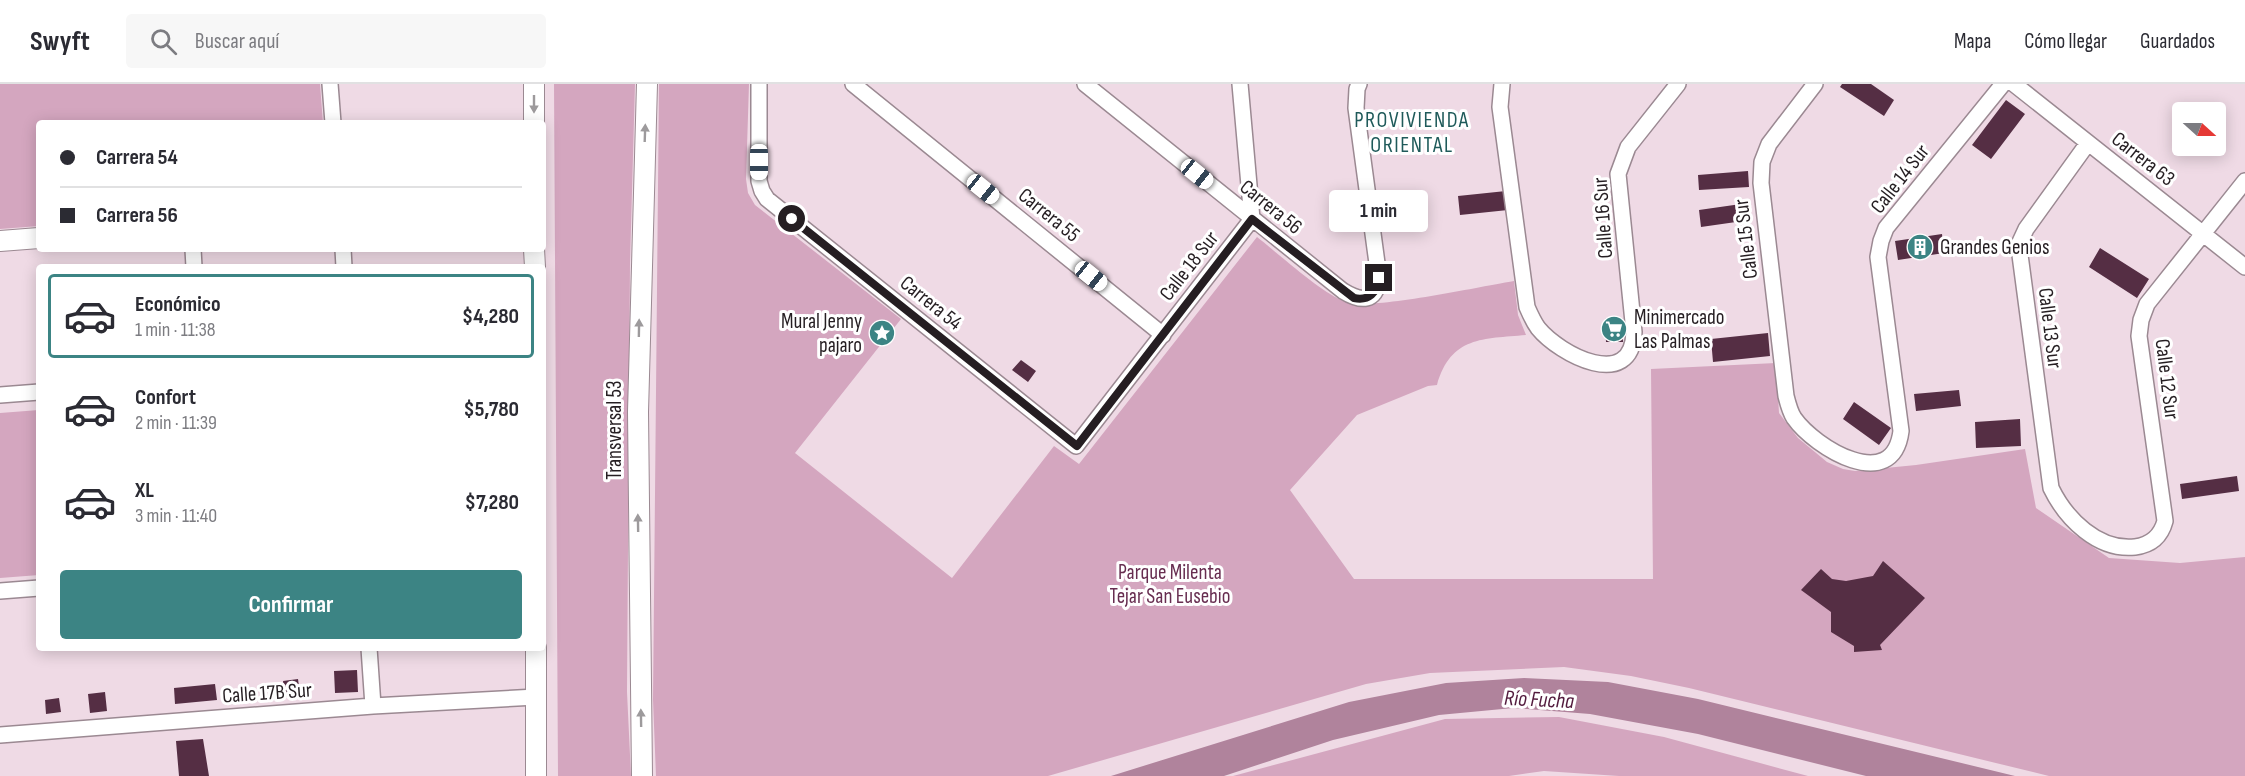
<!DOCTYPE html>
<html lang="es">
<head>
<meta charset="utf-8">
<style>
  :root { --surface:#fff; --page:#f7f7f7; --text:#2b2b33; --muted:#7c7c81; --line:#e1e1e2; --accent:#3c8484 }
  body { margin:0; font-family:"Sofia Sans Condensed",sans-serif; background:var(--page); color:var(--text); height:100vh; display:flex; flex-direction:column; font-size:22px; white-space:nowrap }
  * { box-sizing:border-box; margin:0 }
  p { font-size:20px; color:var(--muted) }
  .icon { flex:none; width:33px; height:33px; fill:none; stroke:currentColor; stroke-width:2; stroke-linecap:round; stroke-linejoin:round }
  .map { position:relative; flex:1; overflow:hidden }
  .drawer { position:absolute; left:36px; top:180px; width:510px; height:387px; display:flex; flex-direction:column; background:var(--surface); border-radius:6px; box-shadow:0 3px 15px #0003 }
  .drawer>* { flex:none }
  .hud { position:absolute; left:36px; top:36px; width:510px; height:132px; border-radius:6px; box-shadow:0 3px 15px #0003; display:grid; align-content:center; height:132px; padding:0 24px; background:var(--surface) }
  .needle { width:39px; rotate:111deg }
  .fabs { position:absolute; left:2172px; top:18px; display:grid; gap:12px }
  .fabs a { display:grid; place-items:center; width:54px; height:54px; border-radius:6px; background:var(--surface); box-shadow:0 3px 15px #0003; font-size:30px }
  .end { position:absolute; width:27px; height:27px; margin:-14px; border:8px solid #251e22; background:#fff; box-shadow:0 0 0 3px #fff }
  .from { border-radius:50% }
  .bubble { position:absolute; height:42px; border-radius:6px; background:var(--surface); box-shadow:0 3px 15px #0003; font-size:20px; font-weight:700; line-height:42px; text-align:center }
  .car { position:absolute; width:18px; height:36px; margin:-18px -9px; border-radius:8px; box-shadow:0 0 4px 2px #0007; background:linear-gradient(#fff 24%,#345 0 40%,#fff 0 76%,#345 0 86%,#fff 0) }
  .hud b { display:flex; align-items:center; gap:21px; height:57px; font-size:22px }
  .hud b+b { border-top:2px solid var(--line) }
  .hud i { width:15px; height:15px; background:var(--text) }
  ul { padding:10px 0 0; list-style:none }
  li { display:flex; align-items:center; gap:18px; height:84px; margin:0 12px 9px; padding:0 12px; border:3px solid transparent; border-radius:6px }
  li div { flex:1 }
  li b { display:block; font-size:22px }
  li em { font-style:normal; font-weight:700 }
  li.selected { border-color:var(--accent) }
  li>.icon { width:54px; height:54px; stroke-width:1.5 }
  .cta { display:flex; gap:12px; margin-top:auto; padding:12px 24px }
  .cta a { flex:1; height:69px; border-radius:6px; background:var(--accent); color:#fff; font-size:24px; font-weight:700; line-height:69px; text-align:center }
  header { display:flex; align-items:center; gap:36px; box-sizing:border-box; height:84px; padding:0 30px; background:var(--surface); border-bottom:2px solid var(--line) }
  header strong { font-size:28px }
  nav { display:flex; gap:33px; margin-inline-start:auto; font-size:21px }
  .search { width:420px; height:54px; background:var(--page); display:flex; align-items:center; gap:15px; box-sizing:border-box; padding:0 21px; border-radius:6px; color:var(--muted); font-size:22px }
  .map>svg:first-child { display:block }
  .green { fill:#d4a6bf }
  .water { fill:#b0839c }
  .building { fill:#552e44 }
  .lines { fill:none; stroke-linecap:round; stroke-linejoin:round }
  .minor-casing { stroke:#9b8992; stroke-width:18 }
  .tertiary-casing { stroke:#9b8992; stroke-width:22 }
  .minor { stroke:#fff; stroke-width:15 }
  .tertiary { stroke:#fff; stroke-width:20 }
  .oneway { fill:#9d9a9c }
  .route { stroke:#251e22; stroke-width:8 }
  .labels { text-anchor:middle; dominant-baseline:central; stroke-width:6; stroke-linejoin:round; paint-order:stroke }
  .street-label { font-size:21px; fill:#251e22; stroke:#fff }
  .poi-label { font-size:21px; fill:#251e22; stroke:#fff; text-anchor:start }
  .park-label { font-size:21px; fill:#672d50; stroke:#fff }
  .neighbourhood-label { font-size:22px; letter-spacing:1.5px; fill:#1f5a5a; stroke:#fff }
  .water-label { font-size:22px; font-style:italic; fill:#531b3e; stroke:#fff }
</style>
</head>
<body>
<header>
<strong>Swyft</strong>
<div class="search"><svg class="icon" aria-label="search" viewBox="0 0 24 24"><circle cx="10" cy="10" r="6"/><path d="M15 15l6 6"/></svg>Buscar aquí</div>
<nav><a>Mapa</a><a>Cómo llegar</a><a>Guardados</a></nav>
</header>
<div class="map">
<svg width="2245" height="692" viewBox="0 0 2245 692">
  <rect width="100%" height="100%" fill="#efdae5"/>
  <path class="green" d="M0,0H320L323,39H39V142L0,145Z
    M554,0H635L630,179L627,608L631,692H558Z
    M659,0H749L746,95L748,109L755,121L901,235L795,369L952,494L1054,362L1079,380L1257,153C1279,170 1321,209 1346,218C1368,227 1483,202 1514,197L1518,231L1526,251C1483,255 1451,252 1437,301L1428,302L1357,331L1290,406L1354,495H1653L1651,285L1776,279L1779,329L1798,354L1827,378L1843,385L1855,387L1916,381L2025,365L2036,424L2109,474L2180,479L2245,473V692H2049L1689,604L1631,592L1564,583L1430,589L1366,600L1048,692H656L653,616Z
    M39,326V491L0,494V329Z
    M1559,633L1664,653L1808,692H1619L1544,687L1509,692H1233L1445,635Z"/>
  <path class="water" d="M1524,594L1608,598L1698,615L2015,692H1866L1698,650L1590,630L1513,624L1439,631L1333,656L1224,692H1111L1349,618L1446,599Z"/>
  <path class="building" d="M1842,0H1871L1894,16L1884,32L1840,3Z
    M2006,16L2025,30L1991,75L1972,61Z
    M1748,87L1749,103L1699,106L1698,91Z
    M1506,107L1508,126L1460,131L1458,112Z
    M1748,119L1750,136L1701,143L1699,126Z
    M1942,150L1944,169L1898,176L1895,157Z
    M2100,164L2149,195L2137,214L2089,183Z
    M1622,235L1623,258H1606L1605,236Z
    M1768,249L1770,272L1713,278L1711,255Z
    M1021,276L1036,287L1028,298L1012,286Z
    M1959,306L1961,322L1916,327L1914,310Z
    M1854,318L1891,344L1879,361L1843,335Z
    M2020,335L2021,362L1976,364L1975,338Z
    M2237,392L2239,407L2182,415L2180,400Z
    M1883,477L1925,514L1880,561L1882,566L1854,568V562L1831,548V528L1801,506L1821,485L1832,495L1846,497L1873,492Z
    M357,586L358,608L335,609L334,587Z
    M298,595L300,610L285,613L283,597Z
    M215,600L217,616L175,620L174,604Z
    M105,608L107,627L90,629L88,610Z
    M59,614L61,628L46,630L45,616Z
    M203,655L209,692H179L176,657Z"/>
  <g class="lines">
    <g class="minor-casing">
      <path id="minor" d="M330,0L333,39
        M759,0V97L762,107L767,115L1076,362L1252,135L1240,0
        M853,0L1163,251
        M1085,0L1343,207C1361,218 1376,219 1379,194L1356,24L1357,5L1359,0
        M1502,0L1500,23L1527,223C1530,230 1533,237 1538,244C1560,271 1632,308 1634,248L1618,90L1628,63L1678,0
        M1815,0L1769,60L1762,78L1761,99L1786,312C1788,320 1790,328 1794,334C1815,364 1893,411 1901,347L1878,173L1881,157L1886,144L2003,0
        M2014,0L2245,183
        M2088,59L2026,145L2020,158V171L2051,404C2066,435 2098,467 2135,463C2151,461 2161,452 2165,437L2139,252L2141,236L2147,220L2245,97
        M193,165L194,183
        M343,165L344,183
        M0,311L39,308
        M0,507L39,504
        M369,564L373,622
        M0,651L373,622L536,613"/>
    </g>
    <g class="tertiary-casing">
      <path id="tertiary" d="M534,0V39
        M0,157L39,154
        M534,165L535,183
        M536,692V564
        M642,692L638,328L647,0"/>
    </g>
    <use href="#minor" class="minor"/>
    <use href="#tertiary" class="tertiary"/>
  </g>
  <defs><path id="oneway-solid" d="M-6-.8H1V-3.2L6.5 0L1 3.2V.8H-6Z" transform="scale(1.5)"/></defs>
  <g class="oneway">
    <use href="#oneway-solid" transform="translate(534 20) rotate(90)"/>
    <use href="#oneway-solid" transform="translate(645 49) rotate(-88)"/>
    <use href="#oneway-solid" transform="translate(639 244) rotate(-89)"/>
    <use href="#oneway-solid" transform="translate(638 439) rotate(-91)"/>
    <use href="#oneway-solid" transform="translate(641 634) rotate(-91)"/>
  </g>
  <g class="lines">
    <path class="route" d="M792,135L1077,362L1252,135L1354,214C1369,217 1377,209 1379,194"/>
  </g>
  <defs>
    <g id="building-disc" transform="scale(1.35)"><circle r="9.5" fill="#3c8484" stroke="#fff"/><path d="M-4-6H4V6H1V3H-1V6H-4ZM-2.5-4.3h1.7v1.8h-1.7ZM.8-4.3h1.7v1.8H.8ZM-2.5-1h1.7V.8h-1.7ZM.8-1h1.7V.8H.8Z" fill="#fff"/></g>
    <g id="supermarket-disc" transform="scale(1.35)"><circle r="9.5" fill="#3c8484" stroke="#fff"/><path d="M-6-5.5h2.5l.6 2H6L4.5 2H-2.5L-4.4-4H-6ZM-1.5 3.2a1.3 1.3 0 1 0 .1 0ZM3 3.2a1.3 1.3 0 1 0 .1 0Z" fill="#fff"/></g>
    <g id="sight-disc" transform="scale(1.35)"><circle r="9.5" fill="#3c8484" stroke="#fff"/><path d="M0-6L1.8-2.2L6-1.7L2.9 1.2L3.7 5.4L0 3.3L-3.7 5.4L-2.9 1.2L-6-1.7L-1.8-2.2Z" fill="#fff"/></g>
  </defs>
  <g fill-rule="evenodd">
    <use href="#building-disc" x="1920" y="163"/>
    <use href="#supermarket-disc" x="1614" y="245"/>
    <use href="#sight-disc" x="882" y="249"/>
  </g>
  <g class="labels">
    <g class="street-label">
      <text transform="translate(2143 75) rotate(38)">Carrera 63</text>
      <text transform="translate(1900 95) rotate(-52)">Calle 14 Sur</text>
      <text transform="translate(1271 123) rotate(39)">Carrera 56</text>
      <text transform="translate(1049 131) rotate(39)">Carrera 55</text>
      <text transform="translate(1603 134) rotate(-94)">Calle 16 Sur</text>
      <text transform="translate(1746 155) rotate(-97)">Calle 15 Sur</text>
      <text transform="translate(1189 182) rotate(-52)">Calle 18 Sur</text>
      <text transform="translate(931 219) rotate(39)">Carrera 54</text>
      <text transform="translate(2050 244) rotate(83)">Calle 13 Sur</text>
      <text transform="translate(2167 295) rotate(83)">Calle 12 Sur</text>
      <text transform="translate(614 346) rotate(-90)">Transversal 53</text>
      <text transform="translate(267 609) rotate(-4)">Calle 17B Sur</text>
    </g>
    <g class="poi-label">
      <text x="1940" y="163">Grandes Genios</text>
      <text x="1634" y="233">Minimercado<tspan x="1634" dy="24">Las Palmas</tspan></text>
      <text x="862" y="237" text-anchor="end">Mural Jenny<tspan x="862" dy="24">pajaro</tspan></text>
    </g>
    <g class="park-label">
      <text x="1170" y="488">Parque Milenta<tspan x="1170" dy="24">Tejar San Eusebio</tspan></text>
    </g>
    <g class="neighbourhood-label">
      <text x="1412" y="36">PROVIVIENDA<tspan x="1412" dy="25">ORIENTAL</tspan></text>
    </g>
    <g class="water-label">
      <text transform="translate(1539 616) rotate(3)">Río Fucha</text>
    </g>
  </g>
</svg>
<div class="fabs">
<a><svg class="needle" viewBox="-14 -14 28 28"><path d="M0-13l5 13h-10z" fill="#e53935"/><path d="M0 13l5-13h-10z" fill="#7c7c81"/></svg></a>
</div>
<i class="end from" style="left:792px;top:135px"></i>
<i class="end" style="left:1379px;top:194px"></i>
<div class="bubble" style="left:1329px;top:106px;width:99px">1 min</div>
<i class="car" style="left:759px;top:78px;rotate:180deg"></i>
<i class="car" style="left:1197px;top:90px;rotate:129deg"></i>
<i class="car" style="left:983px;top:105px;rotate:129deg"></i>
<i class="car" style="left:1091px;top:192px;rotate:129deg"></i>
<div class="hud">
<b><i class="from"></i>Carrera 54</b>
<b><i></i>Carrera 56</b>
</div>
<section class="drawer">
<ul>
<li class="selected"><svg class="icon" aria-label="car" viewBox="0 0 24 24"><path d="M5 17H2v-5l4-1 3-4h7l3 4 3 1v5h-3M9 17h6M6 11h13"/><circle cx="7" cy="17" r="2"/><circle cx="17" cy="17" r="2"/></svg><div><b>Económico</b><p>1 min · 11:38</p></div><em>$4,280</em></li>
<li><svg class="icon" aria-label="car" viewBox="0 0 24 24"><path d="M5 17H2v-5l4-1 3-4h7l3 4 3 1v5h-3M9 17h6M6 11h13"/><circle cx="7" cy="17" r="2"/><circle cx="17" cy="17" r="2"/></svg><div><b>Confort</b><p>2 min · 11:39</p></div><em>$5,780</em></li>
<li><svg class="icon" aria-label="car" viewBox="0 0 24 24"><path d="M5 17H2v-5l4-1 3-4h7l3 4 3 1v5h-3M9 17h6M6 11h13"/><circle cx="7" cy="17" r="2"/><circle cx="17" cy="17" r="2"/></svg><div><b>XL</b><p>3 min · 11:40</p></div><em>$7,280</em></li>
</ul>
<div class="cta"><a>Confirmar</a></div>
</section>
</div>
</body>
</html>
